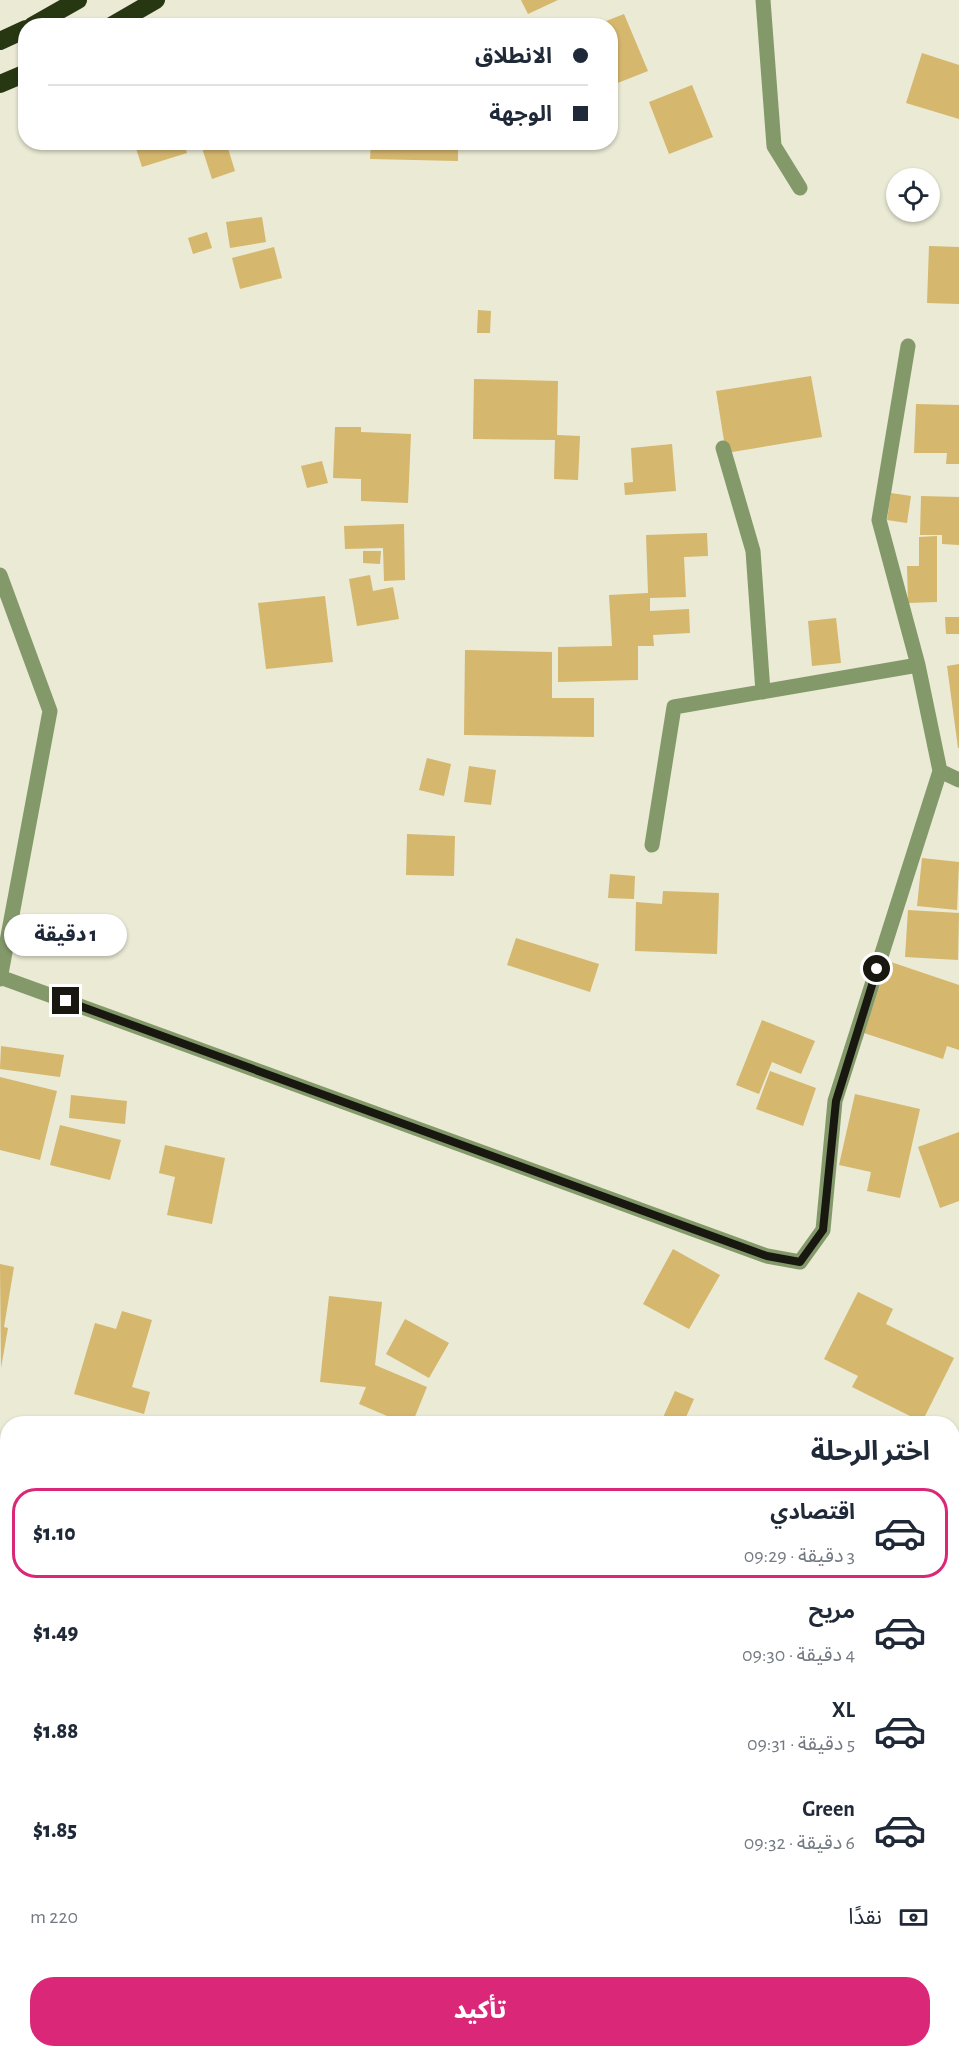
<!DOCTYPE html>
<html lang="ar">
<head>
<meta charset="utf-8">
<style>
  :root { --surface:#fff; --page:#f6f6f7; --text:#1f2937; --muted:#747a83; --line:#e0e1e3; --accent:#db2777 }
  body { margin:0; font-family:"Alegreya Sans","Noto Sans Arabic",sans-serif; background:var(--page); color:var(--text); direction:rtl; height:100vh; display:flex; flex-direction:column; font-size:22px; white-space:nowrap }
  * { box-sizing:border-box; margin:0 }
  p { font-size:20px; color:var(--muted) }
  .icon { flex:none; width:33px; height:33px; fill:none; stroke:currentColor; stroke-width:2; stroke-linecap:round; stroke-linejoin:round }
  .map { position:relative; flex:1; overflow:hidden; direction:ltr }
  .panel { position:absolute; left:0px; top:1416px; width:960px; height:642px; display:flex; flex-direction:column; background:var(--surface); border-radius:24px 24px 0 0; box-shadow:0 2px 4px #0004; direction:rtl }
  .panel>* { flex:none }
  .banner { position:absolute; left:18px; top:18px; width:600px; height:132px; border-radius:24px; box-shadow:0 2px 4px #0004; direction:rtl; display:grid; align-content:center; height:132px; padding:0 30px; background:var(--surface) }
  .fabs { position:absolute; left:886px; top:168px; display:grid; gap:12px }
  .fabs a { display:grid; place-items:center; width:54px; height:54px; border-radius:50%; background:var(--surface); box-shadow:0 2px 4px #0004; font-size:30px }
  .end { position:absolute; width:27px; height:27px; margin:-14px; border:8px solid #181811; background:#fff; box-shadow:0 0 0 3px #fff }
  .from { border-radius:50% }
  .bubble { position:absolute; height:42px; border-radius:21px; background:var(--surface); box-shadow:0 2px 4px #0004; font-size:20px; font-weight:800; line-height:42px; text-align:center; direction:rtl }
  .banner b { display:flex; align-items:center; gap:21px; height:57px; font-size:22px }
  .banner b+b { border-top:2px solid var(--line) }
  .banner i { width:15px; height:15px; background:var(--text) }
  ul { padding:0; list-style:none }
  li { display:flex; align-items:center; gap:18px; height:90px; margin:0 12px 9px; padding:0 18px; border:3px solid transparent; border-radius:24px }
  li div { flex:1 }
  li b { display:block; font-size:22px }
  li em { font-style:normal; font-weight:800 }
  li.current { border-color:var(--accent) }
  li>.icon { width:54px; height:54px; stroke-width:1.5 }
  h2 { padding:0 30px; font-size:27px; line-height:72px }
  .pay { display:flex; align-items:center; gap:15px; height:66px; padding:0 30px; font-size:22px }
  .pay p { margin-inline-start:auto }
  .action { display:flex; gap:12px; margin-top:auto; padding:12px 30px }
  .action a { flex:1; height:69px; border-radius:24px; background:var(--accent); color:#fff; font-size:24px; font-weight:800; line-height:69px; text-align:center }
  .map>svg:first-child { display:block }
  .building { fill:#d5b76e }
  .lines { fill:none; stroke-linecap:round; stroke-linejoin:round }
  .minor { stroke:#83996a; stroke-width:15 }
  .highway { stroke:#273712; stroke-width:18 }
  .route { stroke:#181811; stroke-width:8 }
</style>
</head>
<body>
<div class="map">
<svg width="959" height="2058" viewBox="0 0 959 2058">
  <rect width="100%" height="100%" fill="#eaead5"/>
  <path class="building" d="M521,0H558L528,14Z
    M624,14L648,71L610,86V26L596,25Z
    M922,53L959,65V119L906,103Z
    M692,85L713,137L669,154L649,102Z
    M134,142H184L187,153L142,167Z
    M218,142H226L235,171L212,179L202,148Z
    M371,142H458V161L370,159Z
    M262,217L266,242L230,248L226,222Z
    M207,232L212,248L193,254L188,238Z
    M929,246L959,247V304L927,303Z
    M274,247L282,278L240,289L232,258Z
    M478,310L491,311L490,333H477Z
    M811,376L822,437L726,453L716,391Z
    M474,379L558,381L557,435L580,436L578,480L554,479L555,440L473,439Z
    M916,404L959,405V464H946L947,453H914Z
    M335,427H361V432L411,434L408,503L361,501V479L333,478Z
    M672,444L676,491L625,495L624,483L633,482L631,448Z
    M322,461L328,483L307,488L301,466Z
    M891,493L911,496L907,523L887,520Z
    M921,496L959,497V545L942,544V535H920Z
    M404,524L405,580L384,581L383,548L345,549L344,526Z
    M707,533L708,556L684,557L686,597L650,598V611L689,609L690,633L653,635L654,646H638V680L558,682V647L612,646L609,595L648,593L646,535Z
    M937,536V602L908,603L907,566H919V537Z
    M363,551H381L380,564L363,563Z
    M370,575L373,591L393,587L399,619L357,626L349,579Z
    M325,596L333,662L266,669L258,603Z
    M945,617H959V634H946Z
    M836,618L841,663L812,666L808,621Z
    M465,650L552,652V698H594V737L464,735Z
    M959,664V748H958L947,666Z
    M427,758L451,764L444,796L419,790Z
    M469,766L496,770L491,805L464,802Z
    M407,834L455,836L454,876L406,875Z
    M922,858L959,862L957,910L917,906Z
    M610,874L635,876L634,899L608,898Z
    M663,891L719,893L717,954L635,951L636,902L662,904Z
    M908,910L959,913L958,960L905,957Z
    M516,938L599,964L590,992L507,965Z
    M888,961L959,985V1050L947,1046L943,1059L864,1033Z
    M762,1020L815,1041L801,1074L772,1062L759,1094L736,1085Z
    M1,1046L64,1055L60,1077L0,1069Z
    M770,1071L816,1088L803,1126L756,1109Z
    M0,1077L57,1091L40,1160L0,1150Z
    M855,1094L920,1109L900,1198L867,1191L871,1172L839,1165Z
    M71,1095L127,1101L125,1124L69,1118Z
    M60,1125L121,1140L110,1180L50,1165Z
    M959,1132V1201L940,1208L918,1147Z
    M165,1145L225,1158L212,1224L167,1215L175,1177L159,1173Z
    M673,1249L720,1275L689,1329L643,1304Z
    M0,1264L14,1267L4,1327L8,1328L1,1368Z
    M858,1292L893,1309L886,1324L954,1358L922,1422L852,1387L858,1376L824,1359Z
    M329,1296L382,1302L375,1365L427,1387L412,1424H406L359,1404L366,1387L320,1382Z
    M122,1311L152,1320L132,1387L150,1392L144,1414L74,1394L95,1323L116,1329Z
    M405,1319L449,1343L429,1378L386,1354Z
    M675,1391L694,1399L683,1424H660Z
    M952,1917L959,1918V1970H952Z
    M959,2023V2058H932L929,2050H952L953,2025Z"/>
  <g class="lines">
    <path class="minor" d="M763,0L774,146L800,188
      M908,346L879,520L918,665
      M723,448L753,551L763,692
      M0,575L50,711L0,979
      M652,845L674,707L918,665L940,771L959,780
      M0,977L767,1256L800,1262L823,1230L835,1101L940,771
      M0,1758L8,1765
      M952,1851L959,1848
      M235,2050L236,2058
      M435,2050L444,2058
      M259,2058L273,2050"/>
    <path class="highway" d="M32,26L78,0
      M111,26L156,0
      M0,41L26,29
      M0,84L26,73"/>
  </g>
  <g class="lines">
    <path class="route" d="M66,1001L767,1256L800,1262L823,1230L836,1101L877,969"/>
  </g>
</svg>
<div class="fabs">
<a><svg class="icon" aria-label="locate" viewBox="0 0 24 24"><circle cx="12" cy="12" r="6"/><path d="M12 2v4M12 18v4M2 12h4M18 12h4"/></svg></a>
</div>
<i class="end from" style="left:877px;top:969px"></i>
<i class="end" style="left:66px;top:1001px"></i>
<div class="bubble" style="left:4px;top:914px;width:123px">1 دقيقة</div>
<div class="banner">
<b><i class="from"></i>الانطلاق</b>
<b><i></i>الوجهة</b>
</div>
<section class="panel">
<h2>اختر الرحلة</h2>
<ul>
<li class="current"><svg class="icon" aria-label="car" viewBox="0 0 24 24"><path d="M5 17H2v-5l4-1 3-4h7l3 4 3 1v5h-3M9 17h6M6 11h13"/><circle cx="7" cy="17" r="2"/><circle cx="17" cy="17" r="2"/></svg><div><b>اقتصادي</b><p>3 دقيقة · 09:29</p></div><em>$1.10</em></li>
<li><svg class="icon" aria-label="car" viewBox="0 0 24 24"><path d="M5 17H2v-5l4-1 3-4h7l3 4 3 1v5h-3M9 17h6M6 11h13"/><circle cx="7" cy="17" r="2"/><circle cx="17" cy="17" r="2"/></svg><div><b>مريح</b><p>4 دقيقة · 09:30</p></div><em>$1.49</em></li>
<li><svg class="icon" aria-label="car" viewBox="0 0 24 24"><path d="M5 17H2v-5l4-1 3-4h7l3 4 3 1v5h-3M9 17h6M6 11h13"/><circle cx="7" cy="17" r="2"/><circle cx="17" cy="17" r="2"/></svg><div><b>XL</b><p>5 دقيقة · 09:31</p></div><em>$1.88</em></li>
<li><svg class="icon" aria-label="car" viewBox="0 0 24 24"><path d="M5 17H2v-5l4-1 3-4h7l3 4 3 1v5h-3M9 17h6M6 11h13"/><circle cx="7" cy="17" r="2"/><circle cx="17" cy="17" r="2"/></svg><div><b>Green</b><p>6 دقيقة · 09:32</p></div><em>$1.85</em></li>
</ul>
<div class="pay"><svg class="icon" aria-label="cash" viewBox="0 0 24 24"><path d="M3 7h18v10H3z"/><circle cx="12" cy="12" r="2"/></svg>نقدًا<p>220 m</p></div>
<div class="action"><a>تأكيد</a></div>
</section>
</div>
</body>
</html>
